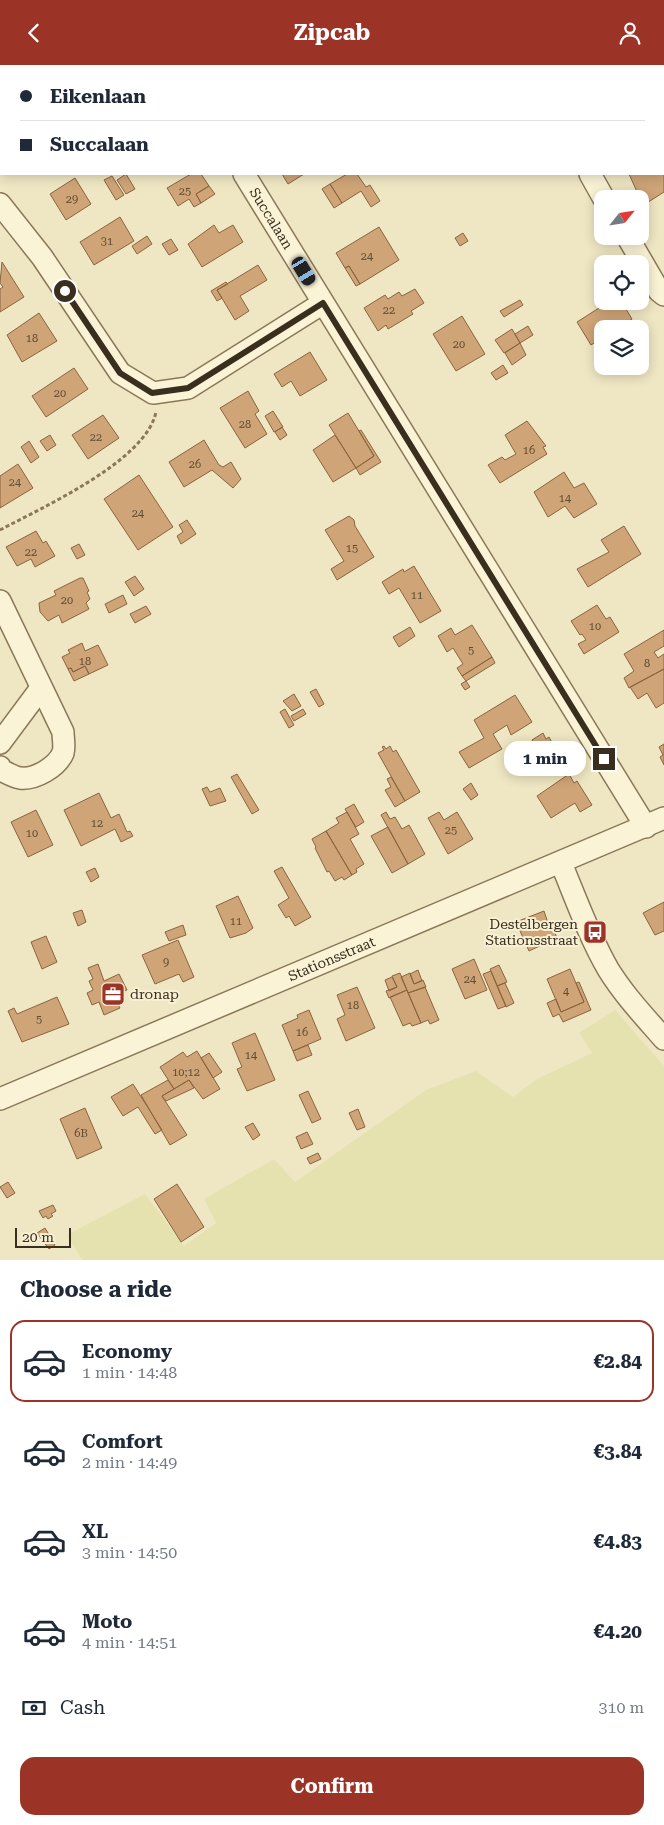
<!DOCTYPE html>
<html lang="en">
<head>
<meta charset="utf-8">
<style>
  :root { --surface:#fff; --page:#f6f6f7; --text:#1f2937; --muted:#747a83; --line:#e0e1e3; --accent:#9b3327 }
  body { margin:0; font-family:"Roboto Serif",serif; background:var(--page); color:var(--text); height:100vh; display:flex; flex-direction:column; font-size:19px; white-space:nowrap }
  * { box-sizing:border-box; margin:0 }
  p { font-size:16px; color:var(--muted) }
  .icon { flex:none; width:28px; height:28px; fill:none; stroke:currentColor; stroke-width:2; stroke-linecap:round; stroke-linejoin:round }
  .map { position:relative; height:1195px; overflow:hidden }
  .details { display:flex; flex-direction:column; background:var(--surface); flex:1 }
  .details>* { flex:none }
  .guide { position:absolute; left:0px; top:0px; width:665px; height:110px; box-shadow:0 2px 12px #0003; display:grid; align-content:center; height:110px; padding:0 20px; background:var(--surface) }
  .needle { width:32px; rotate:60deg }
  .tools { position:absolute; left:594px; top:125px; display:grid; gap:10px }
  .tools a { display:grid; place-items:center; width:55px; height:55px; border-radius:10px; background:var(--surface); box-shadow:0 2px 12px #0003; font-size:25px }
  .scale { position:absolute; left:15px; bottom:12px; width:56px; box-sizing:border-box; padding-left:5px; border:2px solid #3a2e1e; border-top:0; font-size:14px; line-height:18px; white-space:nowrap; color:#3a2e1e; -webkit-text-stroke:4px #f7f0d3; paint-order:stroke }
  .end { position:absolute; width:22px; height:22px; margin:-11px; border:6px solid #3a2e1e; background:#fff; box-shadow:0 0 0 2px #fff }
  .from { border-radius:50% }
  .bubble { position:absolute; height:35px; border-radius:15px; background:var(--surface); box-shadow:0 2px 12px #0003; font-size:16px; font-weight:700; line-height:35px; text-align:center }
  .car { position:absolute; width:15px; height:30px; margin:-15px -8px; border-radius:6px; box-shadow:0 0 4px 1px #0007; background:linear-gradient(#222 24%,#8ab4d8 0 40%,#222 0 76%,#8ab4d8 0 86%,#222 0) }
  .guide b { display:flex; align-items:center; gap:18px; height:48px; font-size:19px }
  .guide b+b { border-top:1px solid var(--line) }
  .guide i { width:12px; height:12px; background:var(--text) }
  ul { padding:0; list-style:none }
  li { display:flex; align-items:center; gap:15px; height:82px; margin:0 10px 8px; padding:0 10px; border:2px solid transparent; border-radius:15px }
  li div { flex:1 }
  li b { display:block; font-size:19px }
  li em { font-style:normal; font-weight:700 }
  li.on { border-color:var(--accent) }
  li>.icon { width:45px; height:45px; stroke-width:1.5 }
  h2 { padding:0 20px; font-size:22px; line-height:60px }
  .pay { display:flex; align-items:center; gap:12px; height:55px; padding:0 20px; font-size:19px }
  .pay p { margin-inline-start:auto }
  .primary-button { display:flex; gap:10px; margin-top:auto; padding:10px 20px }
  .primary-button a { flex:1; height:58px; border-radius:15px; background:var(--accent); color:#fff; font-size:20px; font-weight:700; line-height:58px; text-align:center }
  header { display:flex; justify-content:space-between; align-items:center; height:65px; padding:0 20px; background:var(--accent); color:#fff; font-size:22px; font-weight:700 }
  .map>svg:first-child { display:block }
  .farmland { fill:#e5e2b0 }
  .building { fill:#cfa577; stroke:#8a643e }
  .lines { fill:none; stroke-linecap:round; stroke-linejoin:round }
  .minor-casing { stroke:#8a7859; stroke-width:24 }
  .path { stroke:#8a7859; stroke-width:3; stroke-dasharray:4 2.5; stroke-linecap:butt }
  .minor { stroke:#faf3d6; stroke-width:21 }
  .route { stroke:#3a2e1e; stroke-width:6 }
  .labels { text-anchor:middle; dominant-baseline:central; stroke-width:4; stroke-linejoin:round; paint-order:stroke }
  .number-label { font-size:11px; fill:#5f4c34 }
  .street-label { font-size:14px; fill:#3a2e1e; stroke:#f7f0d3 }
  .poi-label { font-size:14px; fill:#3a2e1e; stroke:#f7f0d3; text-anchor:end }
</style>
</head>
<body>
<header><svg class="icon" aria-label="back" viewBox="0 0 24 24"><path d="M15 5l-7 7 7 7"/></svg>Zipcab<svg class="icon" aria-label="person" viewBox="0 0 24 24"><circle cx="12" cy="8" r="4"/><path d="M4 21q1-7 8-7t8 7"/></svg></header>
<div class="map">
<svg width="664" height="1195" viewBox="0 0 664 1195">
  <rect width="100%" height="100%" fill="#efe7c3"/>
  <path class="farmland" d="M615,945L664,1001V1195H82L67,1170L145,1129L184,1181L216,1158L204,1134L274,1094L295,1117L426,1025L476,1006L513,1032L537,1014L592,988L579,968Z"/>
  <path class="building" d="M110,0H135L136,1H108Z
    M348,0H371L372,1H349Z
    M437,0H485L438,1Z
    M626,0H645L646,1H624Z
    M0,15L1,17V49L0,48Z
    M664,94V127L642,141L640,134L635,130L638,129L629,109H664Z
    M126,109L135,124L126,129L117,115Z
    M191,109H201L209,121L196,129L201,138L194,142L189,134L178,141L167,123Z
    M282,109H304L288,119Z
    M347,109H357L366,122L370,120L380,136L371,142L361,126L342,138L330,119Z
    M112,111L124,130L116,135L104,115Z
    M75,113L91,139L66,155L50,129Z
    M330,119L342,138L334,143L322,124Z
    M209,121L215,129L201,138L196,129Z
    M120,152L134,176L94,200L80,177Z
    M214,160L219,168L233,160L243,177L202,202L188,179Z
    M379,162L399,195L360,219L349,201L345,203L336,188Z
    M463,168L468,176L460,181L455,173Z
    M147,171L152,179L137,189L132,181Z
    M171,174L178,185L169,190L162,179Z
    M2,197L24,232L0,247V224L3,222L0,218Z
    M258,200L267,215L240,231L249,246L235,255L217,225Z
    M349,201L360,219L356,221L345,203Z
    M226,217L228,219L217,225L222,233L217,236L211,226Z
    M415,224L424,238L411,246L413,249L388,264L386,260L378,266L364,243L385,230L388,234L399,227L402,231Z
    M520,235L523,240L504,252L500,246Z
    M610,236H621L632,254L617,264H602V273L591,280L577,257Z
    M39,248L57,276L22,297L7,270Z
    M462,251L485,289L456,306L433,269Z
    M528,261L533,270L520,278L515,269Z
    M512,264L520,278L504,288L495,275Z
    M520,278L526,290L512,300L505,288Z
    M310,287L327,315L300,331L291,316L282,322L274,309Z
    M503,300L508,308L496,315L491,308Z
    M74,303L88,324L46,352L32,331Z
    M248,326L259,346L255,349L267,369L245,383L220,343Z
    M273,346L283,362L274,367L265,351Z
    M348,348L374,391L356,403L329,360Z
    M103,350L119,373L88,394L72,370Z
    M527,356L546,381L543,382L547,389L500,418L488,400L502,392L505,395L516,389L505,370Z
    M282,362L287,370L280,375L275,367Z
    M361,365L381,397L360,410L356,403L374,391L359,366Z
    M50,370L56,380L47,386L40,376Z
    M335,370L356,403L333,417L313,385Z
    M204,375L219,400L223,402L231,397L241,414L233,423L212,405L184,422L169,397Z
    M29,376L39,392L31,398L21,382Z
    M18,399L33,423L0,443V411Z
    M564,407L574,423L584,418L597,439L574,453L565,441L548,452L534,427Z
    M139,410L173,462L138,485L104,434Z
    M349,451L354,455L355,461L374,492L337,515L331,504L344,496L325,465Z
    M187,455L196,469L181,479L177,471L183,467L179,460Z
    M624,461L641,489L588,522L577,504L609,487L601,475Z
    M36,466L43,478L46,476L55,491L35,502L31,494L17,501L6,482Z
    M79,479L85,490L77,494L71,483Z
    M414,501L441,546L420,558L399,523L389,529L382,517L403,504L404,507Z
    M135,511L144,524L134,531L125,517Z
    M80,513H83L89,526L87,527L90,534L86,538L89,544L62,558L59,550L48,556L40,547L39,538L56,530L54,526Z
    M123,530L127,539L109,548L105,539Z
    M597,540L606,554L610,552L619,567L584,589L578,579L586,575L582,569L580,570L571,556Z
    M146,541L151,549L135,558L130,549Z
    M472,560L492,592L462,611L457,603L463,599L453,583L447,587L438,571L451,563L455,570Z
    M410,562L415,571L399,582L393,572Z
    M664,565V581L654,587L658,593L664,589V604L629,623L624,613L634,606L624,589Z
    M82,578L85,586L98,580L108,600L89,609L85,601L73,607L71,603L68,604L62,592L70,588L68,585Z
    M492,592L495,598L466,616L470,622L465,625L461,619L466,616L462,611Z
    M85,601L89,609L74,616L68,604L71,603L73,607Z
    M664,604V638L656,643L647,628L638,634L630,622Z
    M316,624L324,639L319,642L310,627Z
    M294,629L301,641L292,646L283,636Z
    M515,630L532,657L511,670L507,660L493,669L502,684L469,703L459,687L484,673L474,655Z
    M285,644L294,660L289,663L280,647Z
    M303,644L306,649L294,656L291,651Z
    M543,668L546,674L549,672L561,694L541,706L527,684L534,679L532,675Z
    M664,679V700L660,692L663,690L659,682Z
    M384,681L386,684L390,681L393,687L396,685L420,727L405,736L378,688L384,685L382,682Z
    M237,709L259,745L252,749L231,712Z
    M569,709L574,718L577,716L592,740L580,747L575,738L551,753L537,731Z
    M391,712L405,736L395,742L385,725L391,722L387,714Z
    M471,718L478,730L471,735L463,724Z
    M207,722L210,727L220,723L226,736L210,741L202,724Z
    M99,728L111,753L119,749L127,767L130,766L133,771L121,777L115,764L81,781L64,745Z
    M354,739L364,757L356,762L345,744Z
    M36,745L53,780L28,792L11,757Z
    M347,747L359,769L350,774L364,799L356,804L357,807L352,810L326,766L339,758L336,753Z
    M386,747L390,754L395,752L402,764L409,760L425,789L408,799L381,750Z
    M439,747L444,755L457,747L473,774L448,789L428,753Z
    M388,762L408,799L392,808L371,771Z
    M326,766L352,810L344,815L342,812L335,816L329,806L327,807L315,783L316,782L312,774Z
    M282,802L311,852L295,861L289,851L286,853L278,840L289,833L274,806Z
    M95,803L99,812L91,817L86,807Z
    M238,831L253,863L246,868L230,873L216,841Z
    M664,837V866L655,870L643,848Z
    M82,845L86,857L78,861L73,848Z
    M544,846L550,864L553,863L557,873L529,886L516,857Z
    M183,860L186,870L169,876L165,867Z
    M46,871L57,897L42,904L31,877Z
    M178,875L194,912L183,917L179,909L155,919L142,890Z
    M474,894L487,925L465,934L452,904Z
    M98,899L104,916L119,909L127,925L116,928L114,933L120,943L104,950L99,937L92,940L87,928L93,925L89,916L93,914L88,903Z
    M499,900L507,917L497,921L490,904Z
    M570,904L584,937L561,947L547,914Z
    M418,905L422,916L414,919L410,909Z
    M491,906L506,941L498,944L483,909Z
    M400,908L407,925L389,933L386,926L397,922L392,911Z
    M410,908L414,919L423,915L426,922L408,928L401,912Z
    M392,912L397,922L389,926L385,915Z
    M579,917L591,945L563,957L559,949L553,952L547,938L556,934L561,947L584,937L576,918Z
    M505,918L514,938L506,942L497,921Z
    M357,922L375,963L346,976L337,954L345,950L337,930Z
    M425,922L439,955L430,959L428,955L421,958L408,928Z
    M407,925L421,958L412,961L410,958L403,961L390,932Z
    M57,932L69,959L22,977L8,946L14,943L17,949Z
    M309,945L321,974L293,986L282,960L298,953L297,950Z
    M255,968L275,1015L247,1026L237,1004L242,1002L232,978Z
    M308,980L312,990L297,996L293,986Z
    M197,986L220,1024L203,1034L189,1015L174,1024L160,1002L183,987L187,992Z
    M209,988L222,1007L213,1013L201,993Z
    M168,1015L174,1024L162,1031L187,1070L170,1080L141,1030Z
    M189,1015L194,1023L166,1036L162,1031Z
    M133,1019L162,1065L155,1069L138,1042L123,1051L111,1032Z
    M308,1026L321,1054L312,1058L299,1030Z
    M85,1043L102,1083L77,1094L60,1054Z
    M358,1044L365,1062L357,1065L349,1048Z
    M253,1058L260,1070L253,1075L245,1062Z
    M307,1067L313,1079L301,1084L296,1072Z
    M318,1088L321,1094L310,1099L307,1093Z
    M8,1117L15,1128L7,1133L0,1122Z
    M177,1119L204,1162L181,1177L154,1134Z
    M53,1140L56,1146L51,1149L53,1151L48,1154L46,1151L43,1153L39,1146Z
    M45,1163L55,1180L49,1184L37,1168Z"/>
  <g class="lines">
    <g class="minor-casing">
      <g id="minor">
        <path d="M177,0L178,1"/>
        <path d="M525,0L526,1"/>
        <path id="s1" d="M244,109L646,762"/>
        <path d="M590,109L604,134"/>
        <path d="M0,139L42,192L120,308L153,328L188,323L323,238"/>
        <path d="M627,171L659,226L664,230"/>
        <path d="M0,536L63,667C63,674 65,681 63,688C57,702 35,715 20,713C14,712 7,708 1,705L0,702"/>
        <path d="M0,678L41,623"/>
        <path d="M561,798C576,834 589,871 608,904C624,930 644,951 664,974"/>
        <path id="s2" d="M0,1034L664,753"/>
      </g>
    </g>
    <path class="path" d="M0,465C43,442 146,396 156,347"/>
    <use href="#minor" class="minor"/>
  </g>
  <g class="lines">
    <path class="route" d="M65,226L120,308L152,328L188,323L323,238L604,694"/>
  </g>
  <defs>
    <g id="bus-square" transform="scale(1.25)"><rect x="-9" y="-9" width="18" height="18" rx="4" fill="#9b3327" stroke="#f7f0d3"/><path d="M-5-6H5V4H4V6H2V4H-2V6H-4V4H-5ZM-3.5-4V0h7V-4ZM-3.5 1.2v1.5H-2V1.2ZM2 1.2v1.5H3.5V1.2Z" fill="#fff"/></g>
    <g id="office-square" transform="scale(1.25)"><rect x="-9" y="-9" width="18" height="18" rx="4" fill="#9b3327" stroke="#f7f0d3"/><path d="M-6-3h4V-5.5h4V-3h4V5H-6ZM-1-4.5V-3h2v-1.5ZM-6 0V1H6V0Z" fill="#fff"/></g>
  </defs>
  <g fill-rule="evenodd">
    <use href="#bus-square" x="595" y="867"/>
    <use href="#office-square" x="113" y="929"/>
  </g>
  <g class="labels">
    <g class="number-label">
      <text x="185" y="126">25</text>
      <text x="72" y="134">29</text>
      <text x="107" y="176">31</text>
      <text x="367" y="191">24</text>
      <text x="389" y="245">22</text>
      <text x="32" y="273">18</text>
      <text x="459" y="279">20</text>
      <text x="60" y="328">20</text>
      <text x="245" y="359">28</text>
      <text x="96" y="372">22</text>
      <text x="529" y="385">16</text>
      <text x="195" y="399">26</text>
      <text x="15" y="417">24</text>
      <text x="565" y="433">14</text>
      <text x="138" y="448">24</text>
      <text x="352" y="483">15</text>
      <text x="31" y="487">22</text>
      <text x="417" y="530">11</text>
      <text x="67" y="535">20</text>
      <text x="595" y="561">10</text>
      <text x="471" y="585">5</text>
      <text x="85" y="596">18</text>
      <text x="647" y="598">8</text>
      <text x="97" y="758">12</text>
      <text x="451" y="765">25</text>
      <text x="32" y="768">10</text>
      <text x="236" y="856">11</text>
      <text x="166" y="897">9</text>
      <text x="470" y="914">24</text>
      <text x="566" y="926">4</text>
      <text x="353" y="940">18</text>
      <text x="39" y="954">5</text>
      <text x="302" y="967">16</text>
      <text x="251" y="990">14</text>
      <text x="186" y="1007">10;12</text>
      <text x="81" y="1068">6B</text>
    </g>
    <g class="street-label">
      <text stroke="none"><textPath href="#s1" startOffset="52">Succalaan</textPath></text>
      <text stroke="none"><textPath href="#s2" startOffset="360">Stationsstraat</textPath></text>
    </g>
    <g class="poi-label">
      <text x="578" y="859">Destelbergen<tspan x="578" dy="16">Stationsstraat</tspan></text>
      <text x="130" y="929" text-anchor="start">dronap</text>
    </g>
  </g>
</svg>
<div class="tools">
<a><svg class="needle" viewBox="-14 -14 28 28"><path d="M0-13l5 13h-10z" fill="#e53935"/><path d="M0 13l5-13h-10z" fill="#747a83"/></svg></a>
<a><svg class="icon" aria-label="locate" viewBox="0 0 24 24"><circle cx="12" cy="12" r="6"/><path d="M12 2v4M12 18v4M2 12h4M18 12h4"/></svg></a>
<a><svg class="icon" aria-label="layers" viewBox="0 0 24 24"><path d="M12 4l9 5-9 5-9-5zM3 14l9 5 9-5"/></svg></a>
</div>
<div class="scale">20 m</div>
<i class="end from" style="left:65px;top:226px"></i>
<i class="end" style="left:604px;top:694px"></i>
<div class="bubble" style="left:504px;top:676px;width:82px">1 min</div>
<i class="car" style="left:304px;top:206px;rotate:149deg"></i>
<div class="guide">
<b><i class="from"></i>Eikenlaan</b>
<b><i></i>Succalaan</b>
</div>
</div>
<section class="details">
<h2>Choose a ride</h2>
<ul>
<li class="on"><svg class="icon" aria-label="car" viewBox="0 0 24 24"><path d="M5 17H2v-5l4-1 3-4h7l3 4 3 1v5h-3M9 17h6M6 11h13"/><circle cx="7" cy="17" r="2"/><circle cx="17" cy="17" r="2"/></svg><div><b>Economy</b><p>1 min · 14:48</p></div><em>€2.84</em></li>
<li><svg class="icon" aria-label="car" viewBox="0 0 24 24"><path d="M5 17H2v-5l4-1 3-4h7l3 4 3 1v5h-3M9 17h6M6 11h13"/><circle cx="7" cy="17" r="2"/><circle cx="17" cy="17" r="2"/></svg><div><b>Comfort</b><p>2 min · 14:49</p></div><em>€3.84</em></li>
<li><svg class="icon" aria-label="car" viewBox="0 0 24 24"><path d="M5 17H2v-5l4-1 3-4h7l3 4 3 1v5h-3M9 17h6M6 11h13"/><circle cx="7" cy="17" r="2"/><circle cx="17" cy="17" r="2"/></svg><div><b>XL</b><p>3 min · 14:50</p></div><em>€4.83</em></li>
<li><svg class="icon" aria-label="car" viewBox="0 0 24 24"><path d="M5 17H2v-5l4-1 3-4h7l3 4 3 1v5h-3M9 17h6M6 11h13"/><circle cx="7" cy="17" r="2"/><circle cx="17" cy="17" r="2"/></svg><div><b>Moto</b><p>4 min · 14:51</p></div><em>€4.20</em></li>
</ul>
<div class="pay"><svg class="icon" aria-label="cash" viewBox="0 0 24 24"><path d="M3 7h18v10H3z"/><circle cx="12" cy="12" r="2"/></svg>Cash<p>310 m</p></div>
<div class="primary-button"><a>Confirm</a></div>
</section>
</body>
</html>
